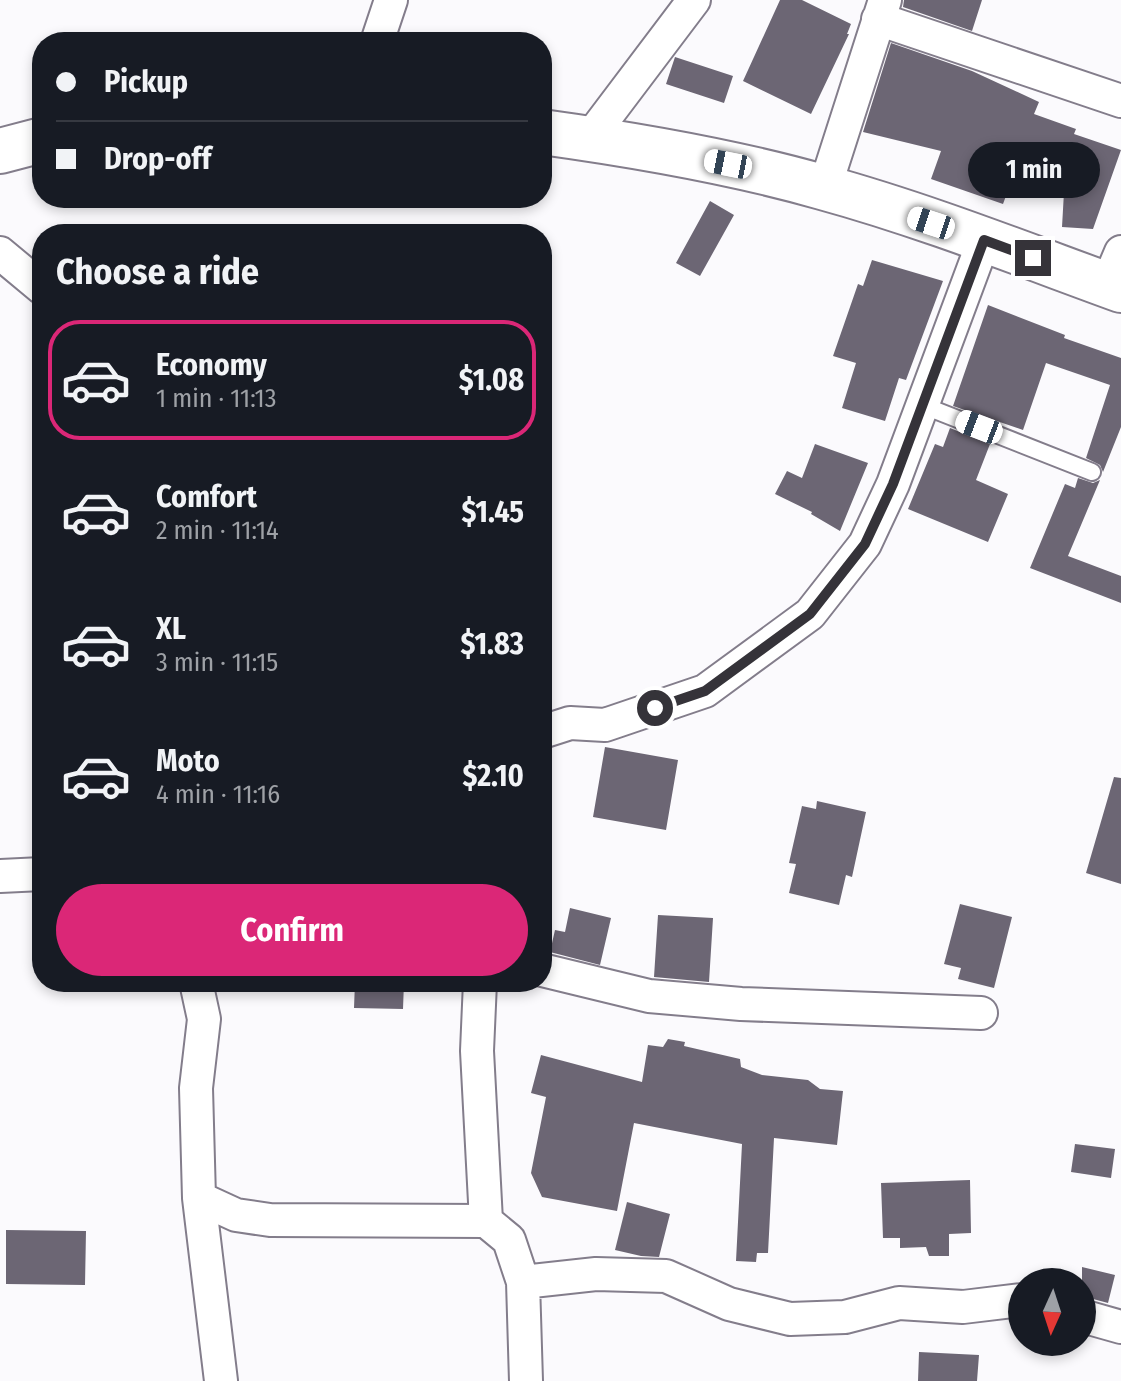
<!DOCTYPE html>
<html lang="en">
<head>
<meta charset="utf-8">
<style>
  :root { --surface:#171b24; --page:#242831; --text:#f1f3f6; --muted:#9ea1a6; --line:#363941; --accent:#db2777 }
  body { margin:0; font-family:"Fira Sans Condensed",sans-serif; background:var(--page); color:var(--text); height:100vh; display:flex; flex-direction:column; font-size:30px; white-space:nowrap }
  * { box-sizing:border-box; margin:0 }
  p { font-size:26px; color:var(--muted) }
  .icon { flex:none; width:44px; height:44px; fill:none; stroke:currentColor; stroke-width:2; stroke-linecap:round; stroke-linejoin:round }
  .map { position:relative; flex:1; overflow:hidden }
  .sheet { position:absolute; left:32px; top:224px; width:520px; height:768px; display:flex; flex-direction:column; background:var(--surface); border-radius:32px; box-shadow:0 4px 12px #0003 }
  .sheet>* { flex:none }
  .top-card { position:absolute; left:32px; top:32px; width:520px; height:176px; border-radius:32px; box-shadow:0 4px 12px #0003; display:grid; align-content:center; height:176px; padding:0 24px; background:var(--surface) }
  .needle { width:52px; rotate:183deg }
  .fabs { position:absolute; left:1008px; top:1268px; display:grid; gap:16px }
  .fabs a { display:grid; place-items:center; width:88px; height:88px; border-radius:50%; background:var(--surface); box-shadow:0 4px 12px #0003; font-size:40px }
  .end { position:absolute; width:36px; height:36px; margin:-18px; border:10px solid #353339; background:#fff; box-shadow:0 0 0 4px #fff }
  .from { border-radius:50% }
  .bubble { position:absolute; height:56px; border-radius:28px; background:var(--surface); box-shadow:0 4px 12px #0003; font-size:26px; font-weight:700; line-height:56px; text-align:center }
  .car { position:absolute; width:24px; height:48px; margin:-24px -12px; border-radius:10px; box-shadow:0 0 6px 2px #0007; background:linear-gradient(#fff 24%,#345 0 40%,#fff 0 76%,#345 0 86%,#fff 0) }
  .top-card b { display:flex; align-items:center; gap:28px; height:76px; font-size:30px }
  .top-card b+b { border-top:2px solid var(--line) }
  .top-card i { width:20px; height:20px; background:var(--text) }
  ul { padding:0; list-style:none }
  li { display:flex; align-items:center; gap:24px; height:120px; margin:0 16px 12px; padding:0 8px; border:4px solid transparent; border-radius:32px }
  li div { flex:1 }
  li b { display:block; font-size:30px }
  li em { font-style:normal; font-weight:700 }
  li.current { border-color:var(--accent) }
  li>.icon { width:72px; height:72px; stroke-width:1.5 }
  h2 { padding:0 24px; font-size:36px; line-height:96px }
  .cta { display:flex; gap:16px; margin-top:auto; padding:16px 24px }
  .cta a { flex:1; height:92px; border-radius:48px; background:var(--accent); color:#fff; font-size:32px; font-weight:700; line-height:92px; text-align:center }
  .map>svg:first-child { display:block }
  .building { fill:#6c6674 }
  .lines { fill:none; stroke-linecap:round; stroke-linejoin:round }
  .service-casing { stroke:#837d8b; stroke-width:20 }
  .minor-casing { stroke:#837d8b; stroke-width:36 }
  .primary-casing { stroke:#837d8b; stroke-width:48 }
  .service { stroke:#fff; stroke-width:16 }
  .minor { stroke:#fff; stroke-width:32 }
  .primary { stroke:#fff; stroke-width:44 }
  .route { stroke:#353339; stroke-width:10 }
</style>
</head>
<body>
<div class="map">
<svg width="1121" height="1381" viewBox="0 0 1121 1381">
  <rect width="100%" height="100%" fill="#fbfafd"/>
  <path class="building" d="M780,0H802L851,24L847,34H849L811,114L743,81Z
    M904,0H982L972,31L903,7Z
    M891,43L972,71L1039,102L1034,114L1076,129L1074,134L1121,150L1093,229L1062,227L1064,192L1014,174L1003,204L931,179L941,151L863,132Z
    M675,57L733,76L724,103L666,84Z
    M710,201L734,215L700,276L676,263Z
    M872,260L943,281L906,380L899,378L885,421L842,408L856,363L833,356L858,284L863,286Z
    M988,305L1065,335L1064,338L1121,358V427L1103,472L1100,465L1086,458L1110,385L1046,363L1023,430L953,406Z
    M950,428L990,444L976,480L1008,494L988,542L908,509L935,444L943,447Z
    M815,444L868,463L840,531L811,514L812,512L775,494L787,471L802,478Z
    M1078,478L1093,483L1100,480L1068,556L1121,576V603L1030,568L1065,484L1075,488Z
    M605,747L678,760L666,830L593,817Z
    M1114,777L1121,778V884L1086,873Z
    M817,801L866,812L852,877L846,875L839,905L789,893L796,864L789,863L802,806L816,809Z
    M960,904L1012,917L994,988L958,979L961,968L944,964Z
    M570,908L611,918L600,965L550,952L555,930L565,932Z
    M658,915L713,918L709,982L654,977Z
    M355,982H404L403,1009L354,1008Z
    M668,1039L685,1042L684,1046L740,1059L741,1067L762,1075L808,1080L820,1089L843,1091L837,1145L774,1138L768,1253H757L756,1262L736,1261L742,1144L634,1123L617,1211L542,1197L531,1173L546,1097L531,1093L541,1055L642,1082L648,1045L663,1047Z
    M1075,1144L1115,1149L1111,1178L1071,1172Z
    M970,1180L971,1233L949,1234V1256H929L926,1247L900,1248V1238H883L881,1183Z
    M627,1202L670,1214L659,1257L641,1256L615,1250Z
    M6,1230L86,1231L85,1285L6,1284Z
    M1082,1267L1115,1275L1108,1303L1082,1296Z
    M919,1352L979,1355L977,1381H918Z"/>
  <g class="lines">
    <g class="service-casing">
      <path id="service" d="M922,405L1092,472"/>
    </g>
    <g class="minor-casing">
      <path id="minor" d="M878,19L1121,101
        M377,42L391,0
        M589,139L694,0
        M825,187L885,0
        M0,253L42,288
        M1107,285L1121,252
        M542,732L570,723L605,725L705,691L810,614L865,544L893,484L984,240
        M0,876L42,874
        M542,970L649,996L741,1004L981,1013
        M196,982L204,1019L196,1088L199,1198L236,1215L270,1220L486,1221L509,1240L523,1282L526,1381
        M480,982L477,1051L486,1221
        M199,1198L221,1381
        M523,1282L596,1274L666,1276L729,1304L790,1319L845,1317L899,1303L963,1307L1022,1300
        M1082,1316L1121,1327"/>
    </g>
    <g class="primary-casing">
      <path id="primary" d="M542,132C636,145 731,161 822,187C924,215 1022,254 1121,290
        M0,151L42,140"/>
    </g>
    <use href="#service" class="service"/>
    <use href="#minor" class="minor"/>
    <use href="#primary" class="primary"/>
  </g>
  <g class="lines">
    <path class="route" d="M655,708L705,691L810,614L865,544L893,484L984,240L1033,258"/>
  </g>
</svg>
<div class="fabs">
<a><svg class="needle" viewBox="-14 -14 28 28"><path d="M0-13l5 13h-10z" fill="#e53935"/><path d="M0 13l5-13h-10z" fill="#9ea1a6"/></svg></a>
</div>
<i class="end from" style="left:655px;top:708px"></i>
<i class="end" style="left:1033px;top:258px"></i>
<div class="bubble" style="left:968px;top:142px;width:132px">1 min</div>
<i class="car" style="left:728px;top:164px;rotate:281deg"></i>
<i class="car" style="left:931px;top:223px;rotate:288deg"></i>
<i class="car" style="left:979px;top:427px;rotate:291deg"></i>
<div class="top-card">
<b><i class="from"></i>Pickup</b>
<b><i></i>Drop-off</b>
</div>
<section class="sheet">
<h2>Choose a ride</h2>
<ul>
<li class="current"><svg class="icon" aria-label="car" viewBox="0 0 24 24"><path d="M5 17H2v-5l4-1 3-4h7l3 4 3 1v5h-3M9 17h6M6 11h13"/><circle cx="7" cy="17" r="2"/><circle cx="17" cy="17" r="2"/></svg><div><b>Economy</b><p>1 min · 11:13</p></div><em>$1.08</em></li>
<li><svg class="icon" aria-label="car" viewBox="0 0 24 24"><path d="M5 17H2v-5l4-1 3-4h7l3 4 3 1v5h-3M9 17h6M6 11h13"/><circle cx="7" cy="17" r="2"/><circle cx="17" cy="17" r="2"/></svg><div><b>Comfort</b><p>2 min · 11:14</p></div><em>$1.45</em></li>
<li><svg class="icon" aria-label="car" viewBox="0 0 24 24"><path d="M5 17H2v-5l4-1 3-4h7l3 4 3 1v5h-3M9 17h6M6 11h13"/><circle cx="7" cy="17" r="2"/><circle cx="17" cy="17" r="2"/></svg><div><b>XL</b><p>3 min · 11:15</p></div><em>$1.83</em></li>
<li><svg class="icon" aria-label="car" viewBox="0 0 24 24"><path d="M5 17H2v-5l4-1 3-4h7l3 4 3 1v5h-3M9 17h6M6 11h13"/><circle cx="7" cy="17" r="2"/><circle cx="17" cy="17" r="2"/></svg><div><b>Moto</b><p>4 min · 11:16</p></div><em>$2.10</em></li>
</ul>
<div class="cta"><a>Confirm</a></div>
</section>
</div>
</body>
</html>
